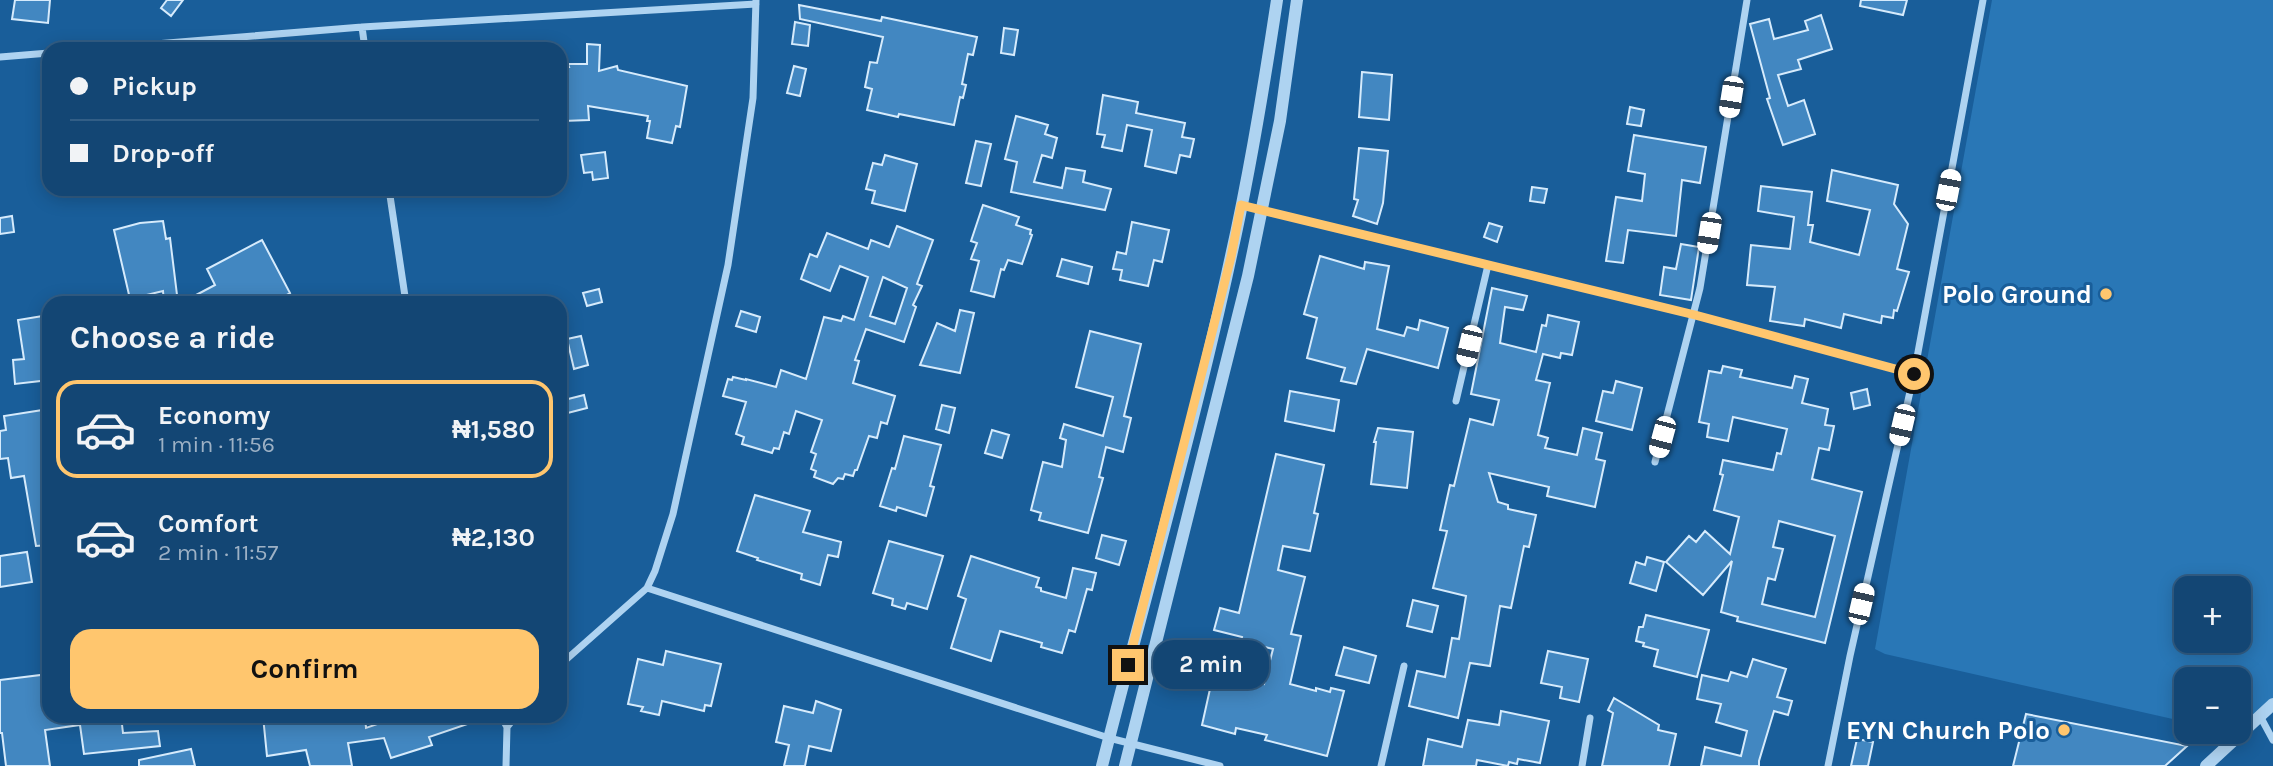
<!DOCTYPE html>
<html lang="en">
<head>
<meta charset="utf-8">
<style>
  :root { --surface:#134674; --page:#1c4d79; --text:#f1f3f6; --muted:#9db1c5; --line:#325e86; --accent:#ffc66e }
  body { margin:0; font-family:Karla,sans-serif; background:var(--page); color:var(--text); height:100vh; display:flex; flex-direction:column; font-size:26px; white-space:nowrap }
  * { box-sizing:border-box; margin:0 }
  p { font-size:23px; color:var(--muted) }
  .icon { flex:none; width:38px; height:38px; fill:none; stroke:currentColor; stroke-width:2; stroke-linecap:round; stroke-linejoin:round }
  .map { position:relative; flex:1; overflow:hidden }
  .drawer { position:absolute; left:42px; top:296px; width:525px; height:427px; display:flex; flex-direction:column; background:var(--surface); border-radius:21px; box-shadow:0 4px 18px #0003,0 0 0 2px var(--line) }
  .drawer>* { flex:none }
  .hud { position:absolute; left:42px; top:42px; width:525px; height:154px; border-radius:21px; box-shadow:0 4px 18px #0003,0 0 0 2px var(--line); display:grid; align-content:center; height:154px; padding:0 28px; background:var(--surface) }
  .tools { position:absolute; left:2174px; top:576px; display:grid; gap:14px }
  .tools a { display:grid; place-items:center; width:77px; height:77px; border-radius:14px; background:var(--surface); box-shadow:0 4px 18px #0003,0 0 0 2px var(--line); font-size:35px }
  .end { position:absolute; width:32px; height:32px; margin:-16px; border:9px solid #ffc66e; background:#111; box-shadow:0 0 0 4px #111 }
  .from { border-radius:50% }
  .bubble { position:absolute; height:49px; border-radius:21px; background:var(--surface); box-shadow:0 4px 18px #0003,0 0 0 2px var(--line); font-size:23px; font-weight:700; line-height:49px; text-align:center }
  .car { position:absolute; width:21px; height:42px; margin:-21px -10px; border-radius:9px; box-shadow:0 0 5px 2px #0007; background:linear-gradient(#fff 24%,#345 0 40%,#fff 0 76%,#345 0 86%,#fff 0) }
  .hud b { display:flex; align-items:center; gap:24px; height:66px; font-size:26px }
  .hud b+b { border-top:2px solid var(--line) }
  .hud i { width:18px; height:18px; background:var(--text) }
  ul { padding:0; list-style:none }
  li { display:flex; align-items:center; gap:21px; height:98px; margin:0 14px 10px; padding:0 14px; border:4px solid transparent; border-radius:21px }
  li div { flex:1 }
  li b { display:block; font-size:26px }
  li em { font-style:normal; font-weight:700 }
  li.active { border-color:var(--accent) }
  li>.icon { width:63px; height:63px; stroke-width:1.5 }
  h2 { padding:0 28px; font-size:32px; line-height:84px }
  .primary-button { display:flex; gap:14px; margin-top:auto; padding:14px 28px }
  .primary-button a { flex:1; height:80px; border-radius:21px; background:var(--accent); color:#111; font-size:28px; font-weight:700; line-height:80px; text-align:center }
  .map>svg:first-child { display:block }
  .green { fill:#2977b6; fill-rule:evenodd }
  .building { fill:#4287c1; stroke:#d6ebfc; stroke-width:2; fill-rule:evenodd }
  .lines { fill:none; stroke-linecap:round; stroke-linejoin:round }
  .minor { stroke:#aed3f1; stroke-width:7 }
  .tertiary { stroke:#aed3f1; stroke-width:12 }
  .route { stroke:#ffc66e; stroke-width:9 }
  .poi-dot { fill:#ffc66e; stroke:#195e9a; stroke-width:2.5 }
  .labels { text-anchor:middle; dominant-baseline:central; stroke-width:6; stroke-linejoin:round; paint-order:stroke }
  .poi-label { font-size:26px; font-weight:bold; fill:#fff; stroke:#195e9a; text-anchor:end }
</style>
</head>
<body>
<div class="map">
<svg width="2273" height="766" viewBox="0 0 2273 766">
  <rect width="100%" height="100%" fill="#195e9a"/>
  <path class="green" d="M1992,0H2273V707L2241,735L2225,732H2238V679H2186V722L1885,654L1875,649ZM2186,588H2238V640H2186Z"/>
  <path class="building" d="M15,0H50L48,23L12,19Z
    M167,0H183L171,16L161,8Z
    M1861,0H1907L1903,15L1860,6Z
    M799,5L881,21L882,17L977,37L973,55L968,54L962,84L966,85L963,98L960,97L954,125L899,114L898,117L867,110L872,89L865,87L870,62L877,63L883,37L800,19Z
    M1821,15L1832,49L1798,60L1801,69L1778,75L1788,106L1804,100L1815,134L1783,145L1767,99L1770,98L1750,24L1769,19L1774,39L1808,30L1805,21Z
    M795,22L810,25L808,46L792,44Z
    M1004,28L1018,30L1014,55L1001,53Z
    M587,44L600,45L599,71L617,66L618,70L687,86L680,127L676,126L672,143L647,138L650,121H647L648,116L588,106L589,120L563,121L560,67H569L568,64H587Z
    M794,66L806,69L800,96L787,93Z
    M1362,72L1392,75L1389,120L1359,117Z
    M1103,95L1138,102L1136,113L1185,123L1182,137L1194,139L1190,157L1180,155L1176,173L1145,166L1152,130L1127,125L1122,151L1102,147L1105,135L1097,134Z
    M1630,107L1644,110L1641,126L1627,124Z
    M1016,116L1048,125L1045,134L1057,138L1052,158L1042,155L1034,182L1062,188L1066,168L1085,171L1083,182L1111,189L1105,210L1011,192L1017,162L1005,159Z
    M1634,135L1706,147L1700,183L1682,180L1676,236L1628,230L1623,263L1606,261L1616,197L1642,201L1645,174L1628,171Z
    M976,141L991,144L981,186L966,183Z
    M1359,148L1388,151L1383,203L1377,224L1353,216L1358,200L1354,199Z
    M605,152L608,178L593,180L592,172L584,173L581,155Z
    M885,155L917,164L905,211L872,203L875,191L866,189L873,163L882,165Z
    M1832,170L1898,185L1894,204L1908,224L1897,269L1909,272L1897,311L1894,310L1893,318L1882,316L1881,323L1844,314L1841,328L1805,319L1804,326L1770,321L1775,287L1747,285L1751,245L1790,249L1794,217L1758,211L1761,186L1812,192L1808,225H1813L1810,242L1859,255L1870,210L1827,201Z
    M1532,187L1547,189L1544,203L1530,201Z
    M983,205L1019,217L1016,225L1031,230L1030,234L1032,235L1022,264L1008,260L1004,270L1001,269L994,297L971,291L979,261L971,259L977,243L971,241Z
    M12,216L14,232L0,234V218Z
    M163,221L166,239L170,238L178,303H164L163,291L130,299L114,230L140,223Z
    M1132,222L1169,230L1162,262L1154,260L1148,286L1120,280L1122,270L1113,269L1117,252L1126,254Z
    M1489,223L1502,227L1497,242L1484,237Z
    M897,226L933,240L917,284L922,286L913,305L916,307L904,342L866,329L855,360L859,361L853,383L895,396L887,424L881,422L877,438L869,436L857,470H855L853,476L845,474L843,479L838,478L833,484L814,477L816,471L811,469L816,454L811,452L822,420L796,411L789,434L784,432L779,449L774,448L772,453L742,444L744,437L736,434L746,402L723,396L728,379L732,380L733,377L746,380V379L776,387L781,370L806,379L824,317L841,321L843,316L854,320L868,277L840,266L830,291L801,279L810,254L817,257L827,233L868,249L871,240L889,247ZM883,277L907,288L895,324L870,316Z
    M262,240L290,293L272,303H181L215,285L207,269Z
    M1681,244L1699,247L1691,300L1660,295L1664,267L1676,269Z
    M1320,256L1364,269L1365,262L1389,266L1377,329L1404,336L1407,327L1418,330L1420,320L1448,328L1438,368L1367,349L1356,384L1341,381L1345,368L1307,358L1317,318L1304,314Z
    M1062,259L1092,267L1088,284L1057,276Z
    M1492,288L1527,296L1523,310L1505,307L1500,343L1536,352L1542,325L1546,326L1548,315L1579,322L1572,355L1561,353L1560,358L1543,354L1536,380L1550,383L1538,435L1548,438L1545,448L1577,455L1583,428L1602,433L1596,459L1605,461L1595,507L1547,496L1549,487L1489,473L1498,502L1508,505V509L1536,515L1529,547L1524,546L1511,608L1500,606L1490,666L1470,663L1458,718L1409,706L1417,671L1445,677L1452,638L1459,639L1466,596L1433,588L1447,531L1440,530L1450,485L1454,486L1470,419L1493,425L1499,400L1471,394Z
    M599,289L602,302L587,306L583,293Z
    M960,310L974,313L960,373L920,365L937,323L955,331Z
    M741,311L760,317L756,332L736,326Z
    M49,315V380L15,384L13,360L24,359L18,320Z
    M1090,331L1141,344L1124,416L1131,418L1123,452L1106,447L1099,477L1103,478L1088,533L1039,520L1041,513L1031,510L1043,462L1062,467L1066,440L1060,438L1064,424L1103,436L1113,397L1076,387Z
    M581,336L588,365L574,369L567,339Z
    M1723,366L1742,370L1740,377L1792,388L1795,376L1808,379L1802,403L1828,409L1825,425L1834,426L1829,450L1819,448L1812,479L1862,492L1825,643L1737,621L1738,617L1721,612L1732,561L1703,595L1666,562L1689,536L1696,542L1705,531L1730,554L1739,517L1714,510L1723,475L1720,474L1723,460L1773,470L1777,453L1781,454L1787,429L1733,417L1728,441L1707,437L1709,424L1699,422L1709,371L1721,373ZM1779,521L1835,536L1815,617L1762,604L1768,578L1775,580L1783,549L1773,547Z
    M1616,381L1642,388L1632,430L1596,421L1603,391L1613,393Z
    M1867,389L1870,405L1854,409L1851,393Z
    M1290,391L1339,400L1334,431L1285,421Z
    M584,395L587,408L560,415V401Z
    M942,405L955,408L949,433L936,429Z
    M49,409V545L36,546L24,476L11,478L8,458L0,459V431L6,430L4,416Z
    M1378,428L1413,432L1407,488L1371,484L1376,442H1374Z
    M992,430L1009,435L1002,458L985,453Z
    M904,436L941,445L930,486L934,487L926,516L897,507L896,511L880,506L892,468L895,469Z
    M1276,454L1324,465L1314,513L1318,514L1310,551L1283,546L1278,570L1305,577L1291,634L1301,636L1290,684L1316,691V688L1330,692L1331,688L1344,691L1327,756L1265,740L1267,735L1236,728L1235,734L1202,725L1214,671L1264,684L1273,649L1241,641L1242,637L1214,630L1220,608L1239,613Z
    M755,495L810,511L803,532L841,542L838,557L828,555L820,585L801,579L802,574L757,560L758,558L737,551Z
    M1102,535L1126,541L1119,565L1096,558Z
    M889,541L943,556L927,609L907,603L905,609L892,605L893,599L873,593Z
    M27,552L32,582L0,587V556Z
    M971,556L1039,578L1036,587L1041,588V591L1066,598L1073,568L1096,573L1092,590L1087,589L1075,632L1069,630L1062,653L1041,647L1042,643L1000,631L991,661L951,648L966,599L958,596Z
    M1647,557L1664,562L1656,591L1630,583L1636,562L1645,565Z
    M1413,600L1438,606L1432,632L1407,626Z
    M1646,615L1709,630L1697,677L1654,666L1658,650L1643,646L1644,643L1636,641L1639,627H1643Z
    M1344,647L1376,656L1369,683L1336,675Z
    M666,651L721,664L711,706L705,705L704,711L662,701L659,715L641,711L643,707L628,704L638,659L663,665Z
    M1548,651L1588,659L1579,702L1560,698L1562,687L1541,683Z
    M1753,659L1786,669L1777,697L1792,701L1788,715L1774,711L1759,761V766H1701L1705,747L1741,756L1747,731L1716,722L1721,704L1697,699L1702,675L1728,681L1731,672L1747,677Z
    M49,674V716H121L123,733L158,731L160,746L84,754L80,725L45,730L50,766H6L2,733H0V680Z
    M1614,698L1659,725L1658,730L1676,734L1669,766H1602L1613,713L1608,710Z
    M816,701L841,710L831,751L809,746L805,766H784L789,745L776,742L784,706L813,713Z
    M1501,711L1549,721L1540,763L1518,759L1517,764L1509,762L1508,766L1477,760L1476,766H1423L1428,739L1462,747L1468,720L1499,725Z
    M2026,714L2187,746L2165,766H2013Z
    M263,716H365L366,728L395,718L394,716H485V718L429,737L432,745L391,758L384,738L348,743L352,766H310L306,750L267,756Z
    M1857,739L1873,742L1868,766H1851Z
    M191,749L195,766H139V760Z"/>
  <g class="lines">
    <path class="minor" d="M362,27L365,49
      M94,49L362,27L756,4
      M0,57L49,53
      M389,189L406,303
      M1241,205L1695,315L1914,374
      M1456,401L1488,265
      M1655,462L1700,288L1747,0
      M647,588L1109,738L1220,766
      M560,665L647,588L655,571L673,514L728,265L753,98L756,0
      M501,716L507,727
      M2260,716L2273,740
      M506,766L507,727L516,716
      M1381,766L1404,666
      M1582,766L1590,718
      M1828,766L1850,656L1914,374L1983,0"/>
    <path class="tertiary" d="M1102,766C1145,596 1194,427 1231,256C1250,172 1264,86 1277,0
      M1125,766L1248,276L1280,121L1297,0
      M2206,766L2273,704"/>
  </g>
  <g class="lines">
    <path class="route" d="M1128,665L1231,257L1241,205L1695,315L1914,374"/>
  </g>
  <g class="poi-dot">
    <circle cx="2106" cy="294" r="7"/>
    <circle cx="2064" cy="730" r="7"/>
  </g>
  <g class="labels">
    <g class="poi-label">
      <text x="2092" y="294">Polo Ground</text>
      <text x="2050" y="730">EYN Church Polo</text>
    </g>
  </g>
</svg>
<div class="tools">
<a>+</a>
<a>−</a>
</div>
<i class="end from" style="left:1914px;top:374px"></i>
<i class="end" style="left:1128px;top:665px"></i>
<div class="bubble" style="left:1153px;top:640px;width:116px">2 min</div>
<i class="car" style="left:1731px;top:97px;rotate:189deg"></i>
<i class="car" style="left:1948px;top:190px;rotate:11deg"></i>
<i class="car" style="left:1709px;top:233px;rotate:189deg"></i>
<i class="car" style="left:1469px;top:346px;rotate:193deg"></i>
<i class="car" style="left:1902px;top:425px;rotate:193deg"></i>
<i class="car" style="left:1662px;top:437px;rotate:195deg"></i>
<i class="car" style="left:1861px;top:604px;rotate:13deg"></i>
<div class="hud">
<b><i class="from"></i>Pickup</b>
<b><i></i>Drop-off</b>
</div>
<section class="drawer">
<h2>Choose a ride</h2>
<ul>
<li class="active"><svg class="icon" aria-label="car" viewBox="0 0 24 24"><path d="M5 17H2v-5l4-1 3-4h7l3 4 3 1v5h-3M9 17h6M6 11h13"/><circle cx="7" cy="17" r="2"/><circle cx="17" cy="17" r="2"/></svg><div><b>Economy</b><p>1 min · 11:56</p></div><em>₦1,580</em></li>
<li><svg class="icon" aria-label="car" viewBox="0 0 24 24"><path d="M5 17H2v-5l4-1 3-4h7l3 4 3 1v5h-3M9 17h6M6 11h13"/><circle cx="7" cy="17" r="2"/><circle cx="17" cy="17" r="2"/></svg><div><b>Comfort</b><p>2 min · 11:57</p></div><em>₦2,130</em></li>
</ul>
<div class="primary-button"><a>Confirm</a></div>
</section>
</div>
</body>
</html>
